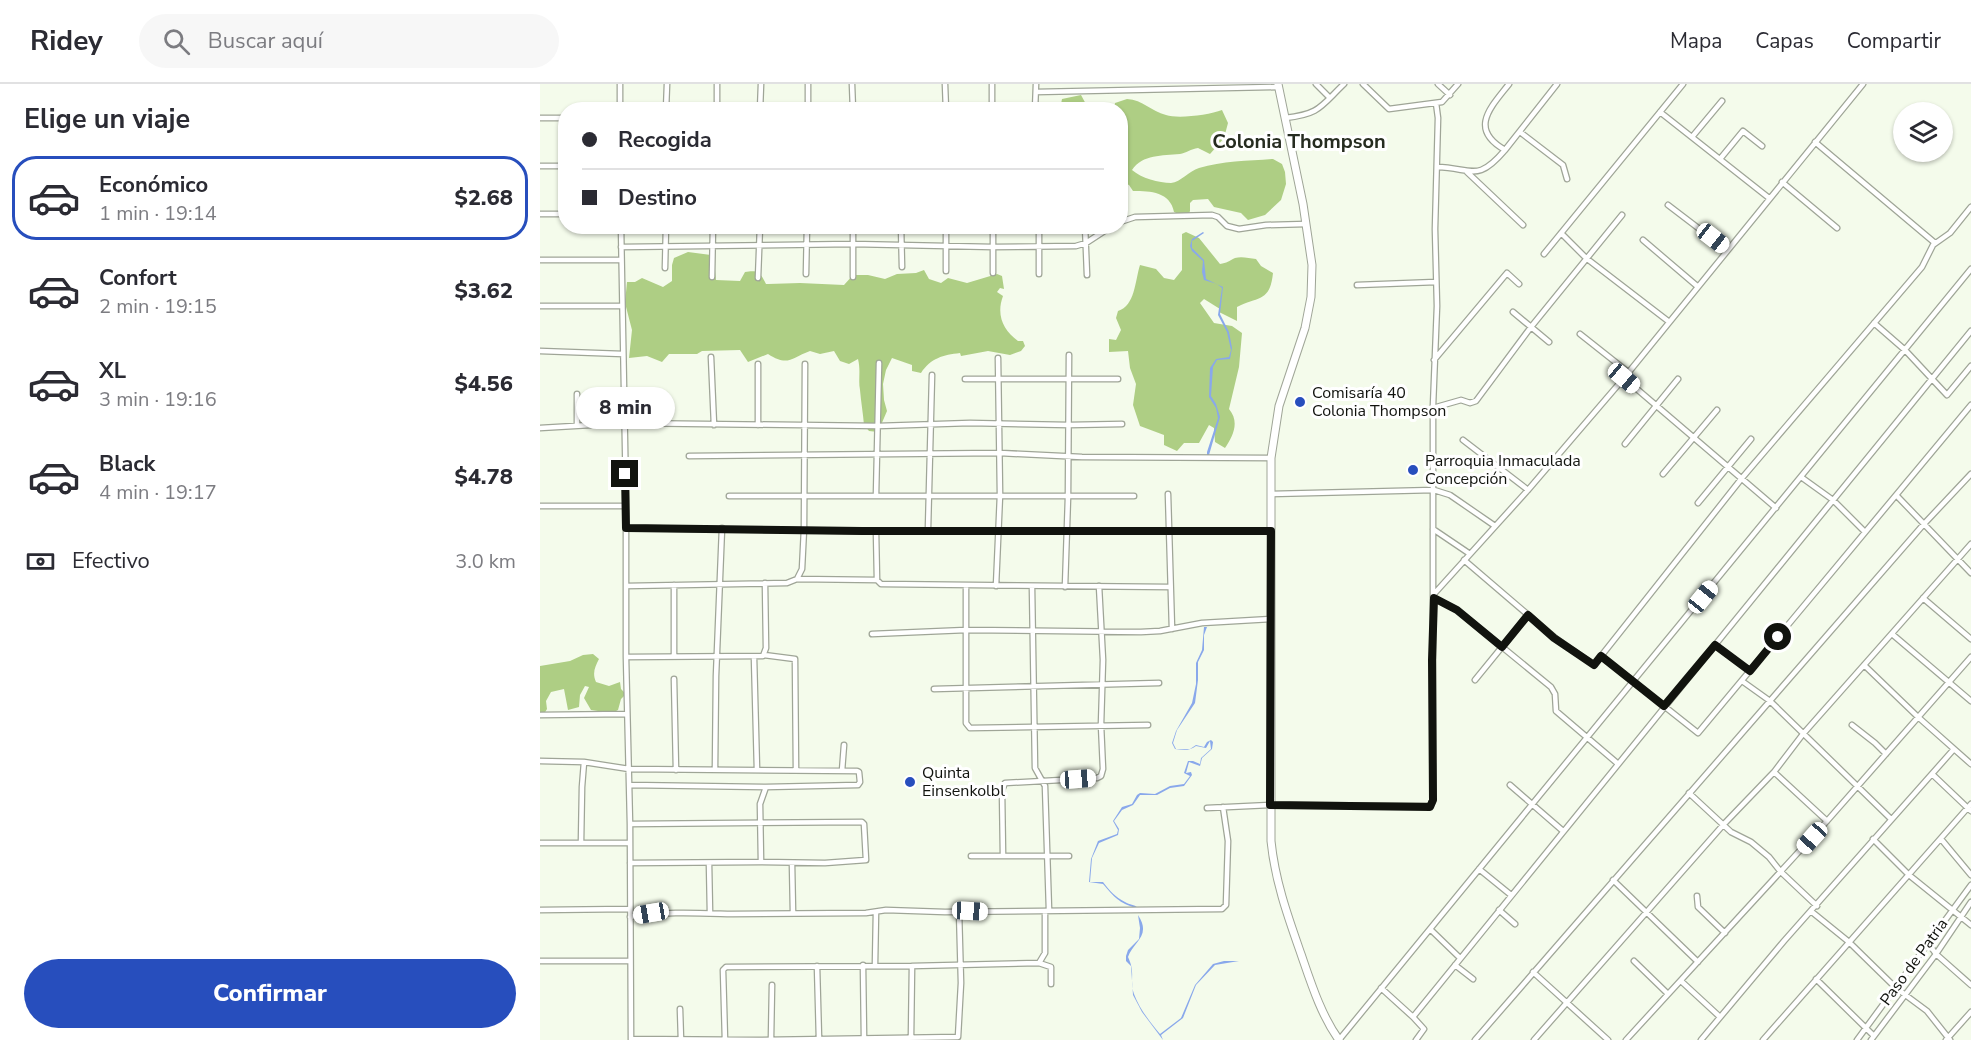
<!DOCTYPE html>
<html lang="es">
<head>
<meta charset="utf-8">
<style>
  :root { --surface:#fff; --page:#f7f7f7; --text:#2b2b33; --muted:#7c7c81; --line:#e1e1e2; --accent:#274ebd }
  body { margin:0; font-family:"Nunito Sans",sans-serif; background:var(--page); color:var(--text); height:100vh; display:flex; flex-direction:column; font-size:22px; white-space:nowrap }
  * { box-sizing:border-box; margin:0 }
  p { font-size:20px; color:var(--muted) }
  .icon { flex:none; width:33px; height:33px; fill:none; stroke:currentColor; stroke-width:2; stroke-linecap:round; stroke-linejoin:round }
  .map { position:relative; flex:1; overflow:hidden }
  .details { display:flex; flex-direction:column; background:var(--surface); width:540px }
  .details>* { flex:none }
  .guide { position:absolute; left:18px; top:18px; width:570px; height:132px; border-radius:24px; box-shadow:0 2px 4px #0004; display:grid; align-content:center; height:132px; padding:0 24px; background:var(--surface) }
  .controls { position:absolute; left:1353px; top:18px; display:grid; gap:12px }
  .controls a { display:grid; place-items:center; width:60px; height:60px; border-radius:50%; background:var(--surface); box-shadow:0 2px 4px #0004; font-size:30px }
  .end { position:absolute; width:27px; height:27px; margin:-14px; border:8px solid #11130e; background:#fff; box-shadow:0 0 0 3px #fff }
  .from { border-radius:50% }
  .bubble { position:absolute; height:42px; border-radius:21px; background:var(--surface); box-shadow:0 2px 4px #0004; font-size:20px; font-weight:800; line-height:42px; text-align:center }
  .car { position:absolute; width:18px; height:36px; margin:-18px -9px; border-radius:8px; box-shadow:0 0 4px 2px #0007; background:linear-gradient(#fff 24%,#345 0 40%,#fff 0 76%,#345 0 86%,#fff 0) }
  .guide b { display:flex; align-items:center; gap:21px; height:57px; font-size:22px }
  .guide b+b { border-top:2px solid var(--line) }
  .guide i { width:15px; height:15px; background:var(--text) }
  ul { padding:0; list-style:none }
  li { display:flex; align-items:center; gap:18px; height:84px; margin:0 12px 9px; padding:0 12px; border:3px solid transparent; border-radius:24px }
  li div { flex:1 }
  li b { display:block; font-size:22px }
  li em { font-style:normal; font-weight:800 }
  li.current { border-color:var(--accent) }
  li>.icon { width:54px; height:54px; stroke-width:1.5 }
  h2 { padding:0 24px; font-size:27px; line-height:72px }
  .pay { display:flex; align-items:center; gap:15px; height:66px; padding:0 24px; font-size:22px }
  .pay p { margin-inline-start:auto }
  .button { display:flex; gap:12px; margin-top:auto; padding:12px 24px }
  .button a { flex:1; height:69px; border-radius:36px; background:var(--accent); color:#fff; font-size:24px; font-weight:800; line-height:69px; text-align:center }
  header { display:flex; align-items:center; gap:36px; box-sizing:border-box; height:84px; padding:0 30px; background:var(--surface); border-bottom:2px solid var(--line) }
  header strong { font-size:28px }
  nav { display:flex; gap:33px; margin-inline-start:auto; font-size:21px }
  .search { width:420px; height:54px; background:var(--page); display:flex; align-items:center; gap:15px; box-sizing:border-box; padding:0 21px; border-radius:33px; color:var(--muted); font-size:22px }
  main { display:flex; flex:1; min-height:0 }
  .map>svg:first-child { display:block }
  .forest { fill:#aece84 }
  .water { fill:#89a8eb }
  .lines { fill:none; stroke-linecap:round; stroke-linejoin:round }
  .minor-casing { stroke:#9fa597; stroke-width:7 }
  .primary-casing { stroke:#9fa597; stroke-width:9 }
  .minor { stroke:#fff; stroke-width:4.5 }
  .primary { stroke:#fff; stroke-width:7 }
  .route { stroke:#11130e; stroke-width:8 }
  .poi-dot { fill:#274ebd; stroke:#fff; stroke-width:2 }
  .labels { text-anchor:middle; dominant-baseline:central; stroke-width:6; stroke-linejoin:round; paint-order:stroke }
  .poi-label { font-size:16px; fill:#11130e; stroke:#fff; text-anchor:start }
  .street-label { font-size:16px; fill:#11130e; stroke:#fff }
  .quarter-label { font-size:20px; font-weight:bold; fill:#262c20; stroke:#fff }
</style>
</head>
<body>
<header>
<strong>Ridey</strong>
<div class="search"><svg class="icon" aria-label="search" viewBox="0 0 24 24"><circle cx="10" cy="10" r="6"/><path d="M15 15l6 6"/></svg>Buscar aquí</div>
<nav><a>Mapa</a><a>Capas</a><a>Compartir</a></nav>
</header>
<main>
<section class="details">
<h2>Elige un viaje</h2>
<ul>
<li class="current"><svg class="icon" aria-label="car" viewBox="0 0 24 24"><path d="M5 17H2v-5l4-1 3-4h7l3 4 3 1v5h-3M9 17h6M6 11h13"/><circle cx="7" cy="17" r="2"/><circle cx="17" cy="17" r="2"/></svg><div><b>Económico</b><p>1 min · 19:14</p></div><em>$2.68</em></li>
<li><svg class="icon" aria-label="car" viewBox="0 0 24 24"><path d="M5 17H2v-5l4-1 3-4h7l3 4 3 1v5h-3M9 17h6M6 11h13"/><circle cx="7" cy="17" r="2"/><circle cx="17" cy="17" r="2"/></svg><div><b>Confort</b><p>2 min · 19:15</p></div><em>$3.62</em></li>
<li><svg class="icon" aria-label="car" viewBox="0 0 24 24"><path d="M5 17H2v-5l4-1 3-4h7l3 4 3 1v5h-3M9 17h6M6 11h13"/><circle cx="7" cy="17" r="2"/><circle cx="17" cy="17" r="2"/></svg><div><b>XL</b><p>3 min · 19:16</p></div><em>$4.56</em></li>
<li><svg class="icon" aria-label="car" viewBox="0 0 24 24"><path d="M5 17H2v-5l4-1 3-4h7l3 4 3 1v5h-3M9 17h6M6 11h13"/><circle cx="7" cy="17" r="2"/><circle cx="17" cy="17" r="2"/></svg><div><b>Black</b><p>4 min · 19:17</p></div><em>$4.78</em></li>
</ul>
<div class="pay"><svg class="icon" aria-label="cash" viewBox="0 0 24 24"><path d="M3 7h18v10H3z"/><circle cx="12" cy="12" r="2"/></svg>Efectivo<p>3.0 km</p></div>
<div class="button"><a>Confirmar</a></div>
</section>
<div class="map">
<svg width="1431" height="956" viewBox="0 0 1431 956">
  <rect width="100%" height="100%" fill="#f4fbeb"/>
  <path class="forest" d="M541,11L547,22L554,19L560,23L559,25H520L522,15Z
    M587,15C603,16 611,27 626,31C638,35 669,31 682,26L688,39L684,54L670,70L658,64C651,65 646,69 640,70C622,72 603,70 592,86C601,94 619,99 631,99C641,98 649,87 659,84C682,77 709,77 733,75L742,80L745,88L746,100L741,116L725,131L708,136L701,129L674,123L668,115L653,116L650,119V127L647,134L634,128C630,108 611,107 593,107L589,101L581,98L580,26L574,25L575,19Z
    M646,148L659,154L680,180C687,179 689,177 695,174C701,172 709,174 716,175L721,182L733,189C730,218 719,212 697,223V237L679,228L680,225L664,215L660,219L674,239L692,242L702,249L699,283L689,325C700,338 693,352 685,364L675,358L674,344L669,341L659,359H644L637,367L624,361V351L600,342L593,321L596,300L590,284L588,267L569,268V255L576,256L581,246L576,234L578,227C595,222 595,197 600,181L616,185L624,194L634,196L642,186V150Z
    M148,168L171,171L174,175L176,196L200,197L205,188C218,186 220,188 226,200H228L260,199L304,201L313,191H328L345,195L357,190L376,189L384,186L389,195L401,199L408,194L427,199L457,190L462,192L464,205L460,204L457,208L463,212C456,231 463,246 478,257H483L485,262L481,267L470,271L448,267L421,272L420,269C403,271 391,274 381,289L372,287V281L352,274L346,286L343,300L344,316L347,327L338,348L329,347L324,341C323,329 321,318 320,306C318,296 321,287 318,275L309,280L300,277L294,267L280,270L270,267C251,274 248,283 228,270L208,278L200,266L162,267L157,270H129L122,278L107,272L89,274L92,246L85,219L87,198H95L102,194L123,203L132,197V181L134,174Z
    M53,570L59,575C55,583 52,589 56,598L69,602L80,598L81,605L86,610L81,615L78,626L72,629L51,626L44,614L49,603L45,602L40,611L39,623L28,626L24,605L11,608L6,617L7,625L4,630L0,629V582L30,577L43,571Z"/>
  <path class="water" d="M663,148L664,149L652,157V164L664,176L666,195L683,203L680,230L689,248L692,264L690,275L677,276L673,283L671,312L676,320L680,333L669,371H667V368L678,334L676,324L669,313L670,284L676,275L689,273L691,266L687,248L678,231L682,204L677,200L664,196L662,188L663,177L652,167L650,162L652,155Z
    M664,543H667L664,551V566L658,578V596L655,619L637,646L633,659L636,665H650L656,661L664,663L667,658L671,656L673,658L672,665L662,674L660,682L649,678L646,689L651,688L652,691L644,702L630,704L617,711H600L593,721L582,726L574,737L579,745L578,751L559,759L552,774L550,798H563C570,807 575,813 585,818C590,821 594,820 598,824H596C579,819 574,813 563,800L549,798L551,775L558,757L577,750L578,746L573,737L582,723L592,720L597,711L600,709L615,710L630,702L644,700L650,692L644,689L648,677H653L660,680L661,674L671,665L670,657L666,664L656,662C650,667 643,666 635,665L632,659L636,647L652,619L656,600V579L662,566Z
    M598,831C612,852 593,858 588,873C596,890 589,895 594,910C599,924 610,938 620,950L641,934L655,901L673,880L684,877H699L675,881L656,901L643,934L621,951L623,956L602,928L593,911L591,882L586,877V872L588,866L599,855L600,844Z"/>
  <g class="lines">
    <g class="minor-casing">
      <path id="minor" d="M80,0V26
        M177,0V26
        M312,0L313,26
        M405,0L406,26
        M452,0V26
        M776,0L790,14
        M823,0L849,25L902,18L918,0
        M898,0L910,11
        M496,8L738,3
        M126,26L127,0
        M220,26L221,0
        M268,26V0
        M495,26L496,0
        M1120,28L1229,114
        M0,34H26
        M745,34C780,30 780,23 804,0
        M980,48L1023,81L1027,95
        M1152,53L1182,17
        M1275,58L1395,159
        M965,66L1017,0
        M1180,75L1203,47L1222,62
        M0,82H26
        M897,83C933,84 937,99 965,66C928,45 951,23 969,0
        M927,88L983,141
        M1242,98L1297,144
        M1128,121L1187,166
        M0,130H26
        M580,138L595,133L672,131L678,133L687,142L699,145L726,141L766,140
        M81,142L86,414V573L90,740L91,956
        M313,142V193
        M361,142L362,183
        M453,142V189
        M499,142V190
        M545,142L547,191
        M1021,149L1046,174L1128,237
        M1103,156L1157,202
        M81,163L313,160L453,163L536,162L546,159L572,142
        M1004,170L1143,0
        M0,176H81
        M125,184L126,142
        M406,187V142
        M266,190L267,142
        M172,193L173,142
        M218,194L220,142
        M817,201L896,198
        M0,222H82
        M973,228L1009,258
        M1334,239L1365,266L1407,311L1431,282
        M1040,250L1088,288
        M0,267L83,270
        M171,273L174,341
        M894,276L967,189L979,200
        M1084,294L1236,424
        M425,295H578
        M893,324L921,316L930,319L936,317L991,243L1082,131
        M37,341V310
        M218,341V280
        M0,344L85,339L338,342L430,339L529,341L582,340
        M923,356L988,406
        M1085,360L1138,295
        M149,372L460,369L542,373L731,374
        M1123,390L1177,326
        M1261,393L1293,416L1325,448
        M628,410L632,545
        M731,410L894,406L910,411L955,442
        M189,412H594
        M336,412L339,279
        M1357,412L1431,489
        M1158,419L1211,355
        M0,422H86
        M86,444L322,447H731
        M388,445L392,291
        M893,445L930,470
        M336,447L337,496L341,500L630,503
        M924,476L1014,553L1054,581L1202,394L1382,183L1393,161L1410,149L1431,123
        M257,495L337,496
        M134,501V572
        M86,502L247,499L257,495L262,485L264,445L265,280
        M426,502V639L430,644L608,641
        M456,502L460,411L458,274
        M492,503L495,684L505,702L509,826
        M525,503L528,413L529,271
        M894,510L988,406L1084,294L1323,0
        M894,514L917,526L1011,603L1015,610L1016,627L1077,679
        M1383,514L1431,555
        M332,550L426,546L601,548L620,547L662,539L731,535
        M1352,550L1431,617
        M1175,561L1431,247
        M224,571L255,575L256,686
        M1061,572L1158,649L1431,321
        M86,573L223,572L226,564L225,499
        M214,573L217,686
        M1324,581L1378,633L1431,680
        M134,595L136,686
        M935,596L988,531
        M1202,597L1230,617L1351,735
        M394,605L619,599
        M0,631L87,630
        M1312,641L1335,659L1346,670
        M0,677L44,678L89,685L317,687L319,688L320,698L318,701L226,703L89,701
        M175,686L176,592L182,444
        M302,687L304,661
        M1234,688L1287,737
        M1392,690L1431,727
        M970,701L1023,747
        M1149,709L1191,748L1211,758L1229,773L1241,788L1277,822
        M667,724L730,721L890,722L893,716V322L897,222L895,145L898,34L896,19
        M1333,755L1369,791L1431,841
        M1401,755L1431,791
        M0,759H89
        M41,759L42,703L44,678
        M431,772H529
        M463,772L462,706L465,699L557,694L561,692L563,685L561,641L563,576L559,502
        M221,778L220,720L226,703
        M90,779L221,778L285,779L326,776L324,740L322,738L90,740
        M169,779L170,829
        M252,779L253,829
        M939,785L971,811
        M1073,796L1158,878
        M1157,812L1158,823L1185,849
        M0,826L90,825
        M959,826L975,840
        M1272,828L1309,858L1356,904L1387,927L1410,956
        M90,833C125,827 158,829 192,830C237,830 282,829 326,829L346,826L405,828L682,825L686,821L688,757L683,723
        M890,845L920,874
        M1388,859L1396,870L1431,901
        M0,877H90
        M1094,877L1128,910
        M499,879L511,883V900
        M323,881L324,954
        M335,881L336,828
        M915,881L933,895
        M277,882L279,955
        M993,888L1068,956
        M1276,895L1334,952
        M1141,897L1180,933
        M841,904L873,933
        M140,925L141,956
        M371,954L372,882L499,879L505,869V827
        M91,955L218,956L418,953L421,899L419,827
        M231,955L232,901
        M185,956L183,886L186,883L372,882
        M799,956L1431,185
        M876,956L884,945L873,933L1175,561L1210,587
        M935,956L1383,441L1431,390
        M994,956L1184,740L1234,688L1263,650L1431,460
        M1086,956L1287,737L1431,573
        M1161,956L1244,857L1414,665
        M1223,956L1431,720
        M1317,956L1431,801
        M1331,956L1396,870L1431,818
        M1406,956L1431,928"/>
    </g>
    <g class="primary-casing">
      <path id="primary" d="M738,0L763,120L772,181L771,213L765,244L739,322L731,374V757C735,797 748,833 761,870C771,899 781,931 799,956"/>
    </g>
    <use href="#minor" class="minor"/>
    <use href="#primary" class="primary"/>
  </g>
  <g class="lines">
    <path class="route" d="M85,390L86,444L322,447H731L730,721L890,723L893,716L892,576L894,514L917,526L962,563L988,531L1014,554L1054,581L1061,572L1124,622L1175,561L1210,587L1238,553"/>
  </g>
  <g class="poi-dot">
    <circle cx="760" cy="318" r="6"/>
    <circle cx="873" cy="386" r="6"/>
    <circle cx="370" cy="698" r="6"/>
  </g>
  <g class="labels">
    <g class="poi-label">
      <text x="772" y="309">Comisaría 40<tspan x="772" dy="18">Colonia Thompson</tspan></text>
      <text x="885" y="377">Parroquia Inmaculada<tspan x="885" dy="18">Concepción</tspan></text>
      <text x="382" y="689">Quinta<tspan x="382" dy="18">Einsenkolbl</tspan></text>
    </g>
    <g class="street-label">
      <text transform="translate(1374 878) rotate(-54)">Paso de Patria</text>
    </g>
    <g class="quarter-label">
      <text x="759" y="57">Colonia Thompson</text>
    </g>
  </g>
</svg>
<div class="controls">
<a><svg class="icon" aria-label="layers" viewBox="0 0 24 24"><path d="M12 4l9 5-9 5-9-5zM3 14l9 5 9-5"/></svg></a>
</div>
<i class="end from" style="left:1238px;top:553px"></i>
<i class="end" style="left:85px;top:390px"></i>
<div class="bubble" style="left:36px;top:303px;width:99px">8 min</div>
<i class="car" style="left:1173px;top:154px;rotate:128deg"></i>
<i class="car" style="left:1084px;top:294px;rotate:130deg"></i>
<i class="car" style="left:1163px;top:513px;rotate:39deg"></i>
<i class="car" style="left:538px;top:695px;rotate:86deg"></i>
<i class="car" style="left:1272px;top:754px;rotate:222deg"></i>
<i class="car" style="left:430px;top:827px;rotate:93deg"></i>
<i class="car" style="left:111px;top:829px;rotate:260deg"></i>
<div class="guide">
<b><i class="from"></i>Recogida</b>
<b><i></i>Destino</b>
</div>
</div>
</main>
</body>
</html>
